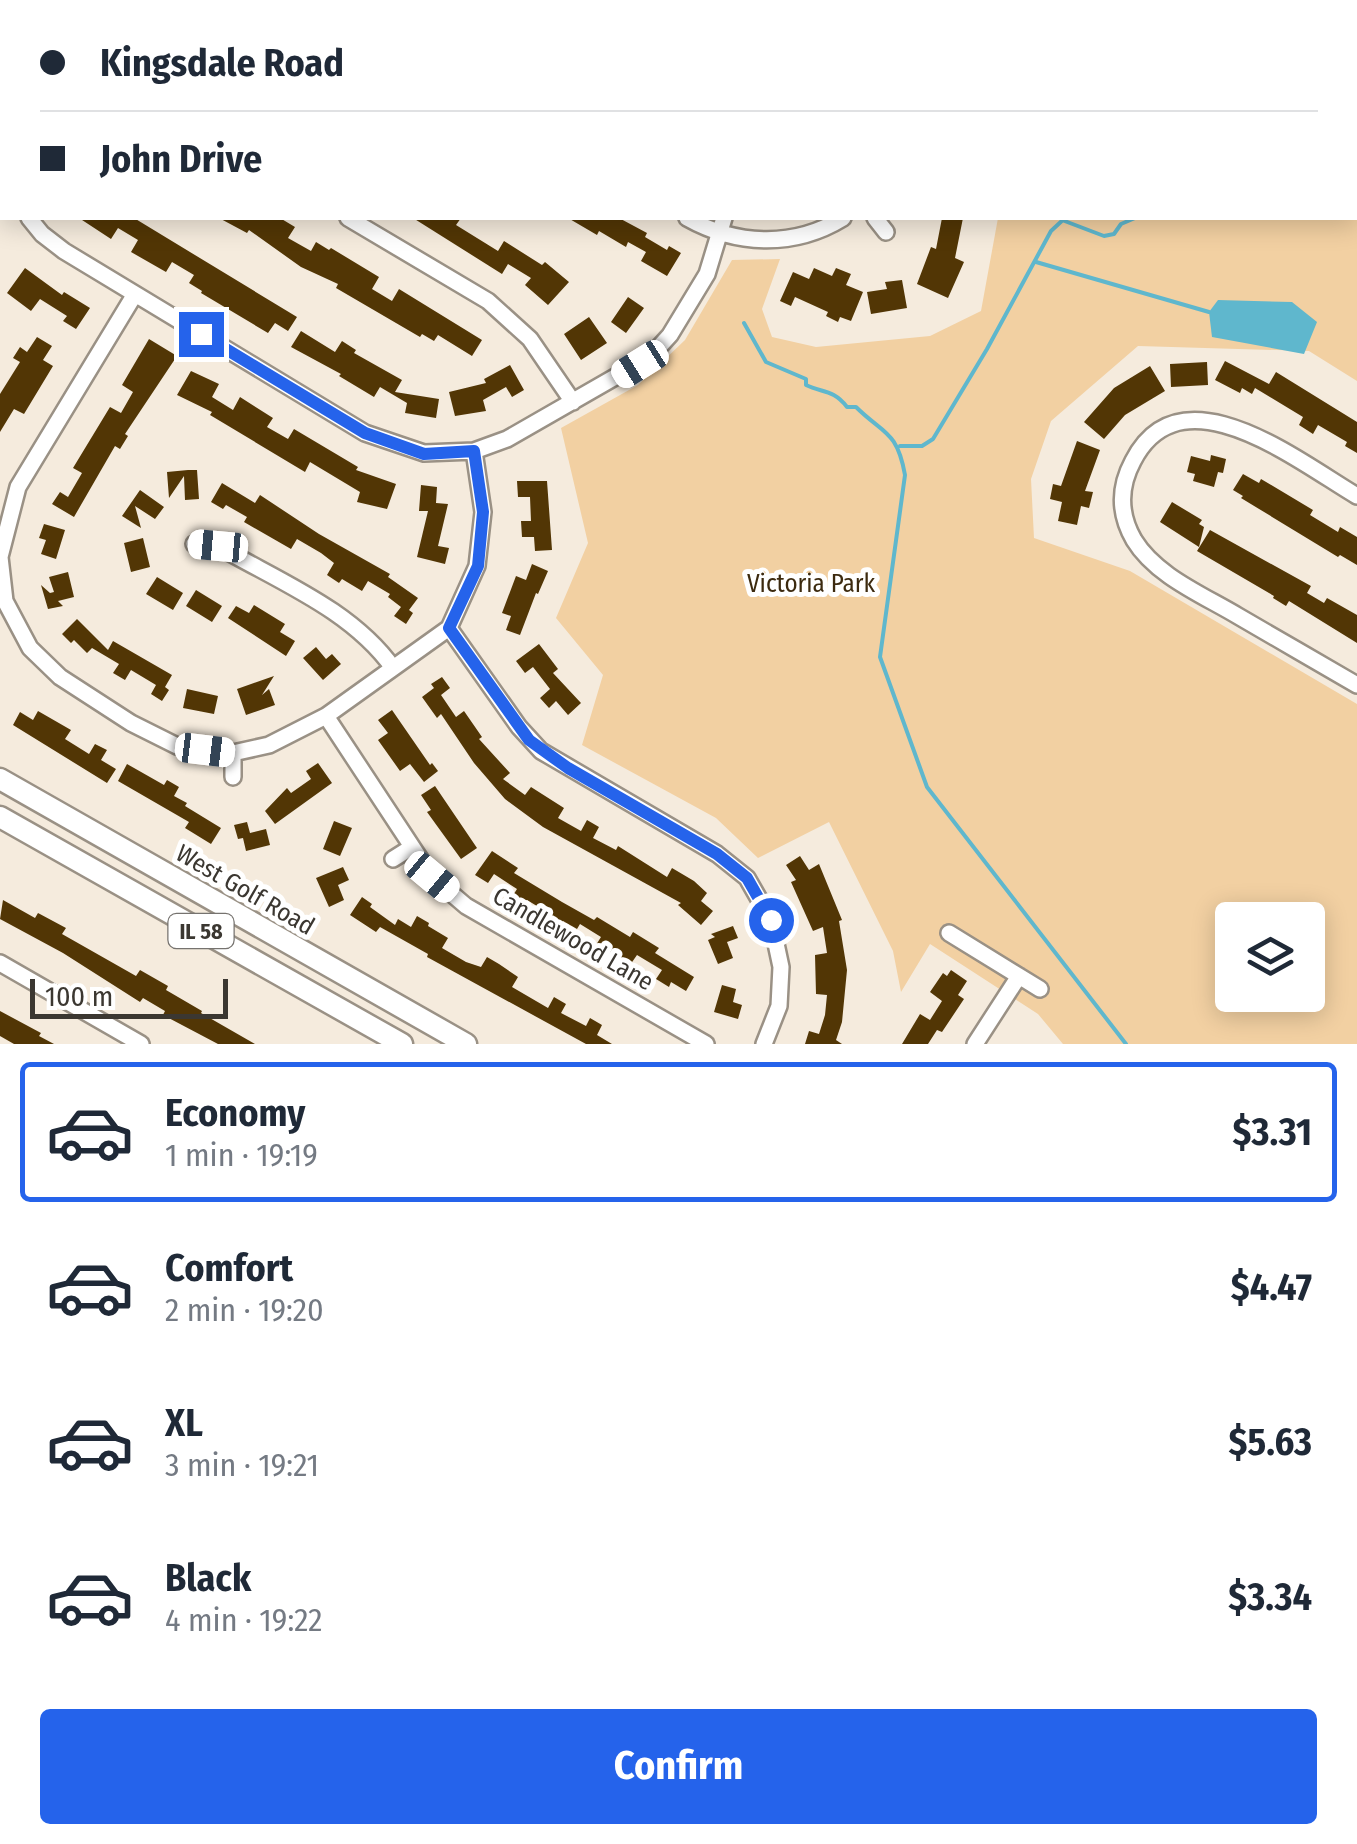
<!DOCTYPE html>
<html lang="en">
<head>
<meta charset="utf-8">
<style>
  :root { --surface:#fff; --page:#f2f2f3; --text:#1f2937; --muted:#747a83; --line:#e0e1e3; --accent:#2563eb }
  body { margin:0; font-family:"Fira Sans Condensed",sans-serif; background:var(--page); color:var(--text); height:100vh; display:flex; flex-direction:column; font-size:38px; white-space:nowrap }
  * { box-sizing:border-box; margin:0 }
  p { font-size:32px; color:var(--muted) }
  .icon { flex:none; width:55px; height:55px; fill:none; stroke:currentColor; stroke-width:2; stroke-linecap:round; stroke-linejoin:round }
  .map { position:relative; height:1044px; overflow:hidden }
  .details { display:flex; flex-direction:column; background:var(--surface); flex:1 }
  .details>* { flex:none }
  .hud { position:absolute; left:0px; top:0px; width:1358px; height:220px; box-shadow:0 5px 25px #0003; display:grid; align-content:center; height:220px; padding:0 40px; background:var(--surface) }
  .controls { position:absolute; left:1215px; top:902px; display:grid; gap:20px }
  .controls a { display:grid; place-items:center; width:110px; height:110px; border-radius:10px; background:var(--surface); box-shadow:0 5px 25px #0003; font-size:50px }
  .scale { position:absolute; left:30px; bottom:25px; width:198px; box-sizing:border-box; padding-left:10px; border:5px solid #3b3731; border-top:0; font-size:28px; line-height:35px; white-space:nowrap; color:#3b3731; -webkit-text-stroke:8px #fff; paint-order:stroke }
  .end { position:absolute; width:45px; height:45px; margin:-22px; border:12px solid #2563eb; background:#fff; box-shadow:0 0 0 5px #fff }
  .from { border-radius:50% }
  .car { position:absolute; width:30px; height:60px; margin:-30px -15px; border-radius:12px; box-shadow:0 0 8px 2px #0007; background:linear-gradient(#fff 24%,#345 0 40%,#fff 0 76%,#345 0 86%,#fff 0) }
  .hud b { display:flex; align-items:center; gap:35px; height:95px; font-size:38px }
  .hud b+b { border-top:2px solid var(--line) }
  .hud i { width:25px; height:25px; background:var(--text) }
  ul { padding:18px 0 0; list-style:none }
  li { display:flex; align-items:center; gap:30px; height:140px; margin:0 20px 15px; padding:0 20px; border:5px solid transparent; border-radius:10px }
  li div { flex:1 }
  li b { display:block; font-size:38px }
  li em { font-style:normal; font-weight:700 }
  li.current { border-color:var(--accent) }
  li>.icon { width:90px; height:90px; stroke-width:1.5 }
  .action { display:flex; gap:20px; margin-top:auto; padding:20px 40px }
  .action a { flex:1; height:115px; border-radius:10px; background:var(--accent); color:#fff; font-size:40px; font-weight:700; line-height:115px; text-align:center }
  .map>svg:first-child { display:block }
  .green { fill:#f2d0a2; fill-rule:evenodd }
  .water { fill:#5fb7cd }
  .lines { fill:none; stroke-linecap:round; stroke-linejoin:round }
  .stream { stroke:#5fb7cd; stroke-width:4 }
  .building { fill:#523605 }
  .minor-casing { stroke:#9a9185; stroke-width:20 }
  .major-casing { stroke:#9a9185; stroke-width:25 }
  .minor { stroke:#fff; stroke-width:15 }
  .major { stroke:#fff; stroke-width:20 }
  .route { stroke:#2563eb; stroke-width:12 }
  .labels { text-anchor:middle; dominant-baseline:central; stroke-width:10; stroke-linejoin:round; paint-order:stroke }
  .shield { fill:#fff; stroke:#76736f; stroke-width:2.5 }
  .shield-label { font-size:22px; font-weight:bold; fill:#3b3731 }
  .park-label { font-size:25px; fill:#3c2a0f; stroke:#fff }
  .street-label { font-size:25px; fill:#3b3731; stroke:#fff }
</style>
</head>
<body>
<div class="map">
<svg width="1357" height="1044" viewBox="0 0 1357 1044">
  <rect width="100%" height="100%" fill="#f5ebdd"/>
  <path class="green" d="M473,0H741L483,2Z
    M1039,0H1357V381L1309,351L1138,346L1051,421L1031,479L1034,538L1130,571L1357,704V1044H1063L1038,1014L930,944L901,992L893,951L829,822L758,858L716,818L582,745L603,675L556,618L588,543L561,428L638,385L685,340L732,260L780,259L762,309L772,337L816,347L930,336L981,311L998,218H1355V2H1039ZM1232,920H1308V995H1232Z"/>
  <path class="water" d="M1218,300L1292,302L1317,322L1304,354L1212,337L1209,312Z"/>
  <g class="lines">
    <path class="stream" d="M1202,2L1203,0
      M1062,220L1104,236L1114,234L1121,224L1135,218
      M1036,262L1209,312
      M744,323L766,362L806,379V385C822,393 833,389 847,407H856C883,434 897,430 905,475L880,657L927,787L1126,1044
      M900,446H922L933,439L987,349L1051,231L1065,218"/>
  </g>
  <path class="building" d="M79,218H134L297,317L288,331L275,323L268,333L201,293L202,291L189,283L194,275L172,262L166,272L131,252L138,240L118,228L111,239Z
    M219,218H280L295,227L288,238L311,251L316,242L329,250L331,248L379,277L372,289L392,301L399,289L482,340L472,356L438,335L434,341L422,334L420,337L336,288L338,284L301,267L249,230L247,233Z
    M413,218H461L456,225L498,251L504,241L542,265L545,262L569,282L548,305L525,285L531,278L508,264L502,274Z
    M568,218H619L647,233L645,237L667,250L669,246L681,253L667,276L641,261L646,252L628,242L626,247L599,231L597,235Z
    M942,218H963L955,258L964,262L948,298L917,284L931,247L936,249Z
    M25,268L62,295L64,292L90,308L76,329L63,321L67,316L40,299L31,311L7,293Z
    M814,268L832,276L836,268L851,274L846,285L863,292L851,321L840,317L838,322L826,316L828,312L795,297L791,306L780,301L793,272L809,279Z
    M902,280L907,308L871,314L867,292L887,289L885,282Z
    M628,297L644,308L626,333L611,322Z
    M589,317L607,343L581,360L564,334Z
    M301,331L335,352L342,341L356,350L354,353L402,380L395,392L439,399L436,418L405,413L407,403L380,387L374,397L339,376L341,374L291,347Z
    M37,337L52,346L43,360L53,366L24,414L14,409L0,432V394L20,362L13,358L20,347L27,352Z
    M149,339L177,356L125,434L128,436L120,449L115,446L74,517L52,504L60,492L68,497L82,473L73,468L110,407L121,413L133,392L122,385Z
    M1225,361L1269,384L1276,372L1357,422V453L1345,446L1347,442L1318,425L1313,434L1299,425L1303,417L1255,388L1252,394L1242,388L1240,393L1215,380Z
    M1207,362L1208,385L1171,387L1170,364Z
    M510,365L524,390L512,397L506,387L483,400L486,411L455,416L449,392L486,383L484,379Z
    M1150,366L1165,391L1125,415L1104,439L1084,422L1114,388Z
    M191,371L219,384L212,397L233,410L240,397L273,418L267,427L288,439L294,429L358,467L356,470L396,484L387,509L357,502L360,492L310,462L305,472L210,415L212,412L177,395Z
    M1077,441L1100,450L1085,491L1093,492L1089,508L1081,506L1077,525L1058,521L1062,502L1050,499L1053,484L1061,486Z
    M1211,455L1226,459L1223,473L1218,472L1214,487L1193,481L1195,474L1187,472L1191,456L1210,461Z
    M188,470H197L199,499L185,500L184,476L169,498L167,472Z
    M1243,474L1259,483L1261,479L1313,510L1310,515L1338,532L1340,527L1357,537V565L1340,555L1338,557L1241,498L1243,496L1233,490Z
    M517,481H547L552,550L535,551L534,537H522L521,521H531L530,497H518Z
    M222,483L255,503L260,495L319,534L390,574L388,577L418,598L409,610L413,613L406,624L394,616L401,607L388,597L390,594L368,581L362,591L342,579L339,583L327,575L334,563L321,553L297,539L291,549L244,522L247,517L226,505L223,509L211,502Z
    M421,485L437,487L436,503L448,504L438,546L449,548L445,564L417,557L428,511H419Z
    M140,490L164,507L155,519L135,506L141,528L122,516Z
    M1172,502L1202,520L1199,524L1204,527L1199,547L1160,522Z
    M44,524L65,530L56,559L41,554L46,540L39,538Z
    M1210,530L1311,586L1307,593L1324,603L1327,598L1357,615V643L1289,601L1286,606L1273,598L1274,596L1197,551Z
    M143,538L150,567L131,572L124,543Z
    M532,564L548,571L538,594L536,593L520,635L506,630L511,616L502,613L516,576L526,580Z
    M68,572L74,597L58,601L63,606L48,609L41,585L50,593L54,592L49,577Z
    M157,577L183,593L173,610L146,594Z
    M196,590L222,606L212,622L186,606Z
    M254,605L285,624L280,632L295,641L286,656L228,618L236,606L249,613Z
    M77,619L108,650L113,641L172,675L165,687L169,690L162,701L151,694L156,685L131,670L125,680L113,673L119,664L92,648L87,653L74,640L71,643L62,634Z
    M539,644L558,669L553,673L581,703L568,715L556,701L549,708L540,698L550,689L533,667L525,673L516,661Z
    M316,647L326,659L332,654L341,664L323,680L303,658Z
    M274,676L262,695L269,689L275,705L246,715L237,689Z
    M442,677L450,688L441,695L456,717L464,711L482,737L479,739L510,773L503,779L525,795L531,787L564,808L558,818L581,831L587,820L599,827L593,838L616,850L618,846L667,877L672,868L694,881L707,893L701,901L713,911L701,925L678,905L681,903L543,827L505,799L474,763L441,714L437,718L422,697L434,688L431,684Z
    M187,689L218,696L214,714L183,708Z
    M392,710L430,765L432,763L438,771L424,782L410,764L400,771L378,740L388,733L378,720Z
    M38,711L71,730L65,739L89,754L95,744L107,750L101,760L116,769L107,783L13,725L20,712L33,720Z
    M318,763L332,783L275,824L265,811L287,788L291,793L311,779L306,771Z
    M127,764L164,785L167,780L179,787L174,796L187,803L185,806L221,828L211,844L185,828L189,822L118,781Z
    M435,786L477,848L461,859L427,812L431,810L421,795Z
    M334,821L352,828L340,856L323,849Z
    M247,822L250,833L266,829L270,845L246,851L243,838L238,839L234,825Z
    M492,851L518,868L514,873L562,902L594,920L597,917L630,937L633,932L659,948L655,953L694,977L686,991L671,982L669,987L656,979L662,970L637,955L630,965L596,945L601,937L580,924L577,929L563,921L560,925L548,918L550,914L527,900L524,905L512,897L517,889L494,874L488,883L475,875Z
    M800,856L809,870L819,864L842,920L839,921L847,970L842,1022L836,1040L842,1044H805L809,1031L819,1034L825,1015L827,995L816,994L815,955L827,953L823,927L813,931L791,882L796,880L786,865Z
    M343,867L349,880L338,885L344,900L329,907L316,878Z
    M362,897L372,904L370,907L395,925L398,919L411,927L417,916L429,923L428,926L448,938L442,948L466,962L481,967L487,957L499,964L518,977L512,987L548,1008L554,997L566,1004L561,1013L586,1026L590,1018L602,1025L597,1035L612,1044H586L427,957L428,954L380,927L376,932L350,915Z
    M3,900L35,918L38,913L66,928L62,934L136,976L140,970L168,986L166,990L202,1011L201,1013L255,1044H218L163,1015L165,1011L143,998L140,1002L63,953L0,919Z
    M733,926L738,938L727,942L733,958L718,964L708,940L715,937L711,934Z
    M951,970L967,981L958,995L964,999L942,1032L937,1030L928,1044H902L920,1014L930,1020L942,1001L930,992L943,973L947,976Z
    M722,985L736,989L733,1002L742,1005L738,1019L714,1012Z
    M0,1011L41,1033L39,1036L54,1044H14L0,1036Z"/>
  <g class="lines">
    <g class="minor-casing">
      <path id="minor" d="M316,0L321,2
        M135,2L137,0
        M760,2L761,0
        M933,2V0
        M0,174L2,178
        M29,218L42,234L64,251L365,433L424,453L474,451L507,439L650,357L670,335L707,274L724,218
        M348,218L488,301L530,339L573,402
        M687,218C737,246 794,248 843,218
        M875,218L886,232
        M135,294L18,487L0,557L5,601L30,648L60,677L131,723L177,746L233,753L269,745L326,716L449,628L477,566L483,512L474,451
        M1357,496C1299,462 1181,367 1133,461C1119,487 1119,514 1134,540C1156,576 1203,595 1238,616C1278,639 1317,662 1357,685
        M194,544L218,546C278,581 352,610 393,668
        M449,628L519,727L541,751L717,854L747,878L771,920L781,967L779,1006L764,1044
        M326,716L432,877L466,906L706,1044
        M233,753V777
        M393,859L412,847
        M949,933L1040,989
        M0,963L141,1044
        M975,1044L1019,976"/>
    </g>
    <g class="major-casing">
      <path id="major" d="M0,779L466,1044
        M0,817L402,1044"/>
    </g>
    <use href="#minor" class="minor"/>
    <use href="#major" class="major"/>
  </g>
  <g class="lines">
    <path class="route" d="M201,334L365,433L424,454L474,451L483,512L478,566L449,628L529,740L568,768L717,854L747,878L771,920"/>
  </g>
  <g class="labels">
    <rect class="shield" x="168.5" y="914" width="65" height="34" rx="8"/>
    <g class="shield-label">
      <text x="201" y="931">IL 58</text>
    </g>
    <g class="park-label">
      <text x="811" y="584">Victoria Park</text>
    </g>
    <g class="street-label">
      <text transform="translate(245 890) rotate(30)">West Golf Road</text>
      <text transform="translate(573 939) rotate(30)">Candlewood Lane</text>
    </g>
  </g>
</svg>
<div class="controls">
<a><svg class="icon" aria-label="layers" viewBox="0 0 24 24"><path d="M12 4l9 5-9 5-9-5zM3 14l9 5 9-5"/></svg></a>
</div>
<div class="scale">100 m</div>
<i class="end from" style="left:771px;top:920px"></i>
<i class="end" style="left:201px;top:334px"></i>
<i class="car" style="left:640px;top:364px;rotate:238deg"></i>
<i class="car" style="left:218px;top:546px;rotate:275deg"></i>
<i class="car" style="left:205px;top:750px;rotate:97deg"></i>
<i class="car" style="left:432px;top:877px;rotate:130deg"></i>
<div class="hud">
<b><i class="from"></i>Kingsdale Road</b>
<b><i></i>John Drive</b>
</div>
</div>
<section class="details">
<ul>
<li class="current"><svg class="icon" aria-label="car" viewBox="0 0 24 24"><path d="M5 17H2v-5l4-1 3-4h7l3 4 3 1v5h-3M9 17h6M6 11h13"/><circle cx="7" cy="17" r="2"/><circle cx="17" cy="17" r="2"/></svg><div><b>Economy</b><p>1 min · 19:19</p></div><em>$3.31</em></li>
<li><svg class="icon" aria-label="car" viewBox="0 0 24 24"><path d="M5 17H2v-5l4-1 3-4h7l3 4 3 1v5h-3M9 17h6M6 11h13"/><circle cx="7" cy="17" r="2"/><circle cx="17" cy="17" r="2"/></svg><div><b>Comfort</b><p>2 min · 19:20</p></div><em>$4.47</em></li>
<li><svg class="icon" aria-label="car" viewBox="0 0 24 24"><path d="M5 17H2v-5l4-1 3-4h7l3 4 3 1v5h-3M9 17h6M6 11h13"/><circle cx="7" cy="17" r="2"/><circle cx="17" cy="17" r="2"/></svg><div><b>XL</b><p>3 min · 19:21</p></div><em>$5.63</em></li>
<li><svg class="icon" aria-label="car" viewBox="0 0 24 24"><path d="M5 17H2v-5l4-1 3-4h7l3 4 3 1v5h-3M9 17h6M6 11h13"/><circle cx="7" cy="17" r="2"/><circle cx="17" cy="17" r="2"/></svg><div><b>Black</b><p>4 min · 19:22</p></div><em>$3.34</em></li>
</ul>
<div class="action"><a>Confirm</a></div>
</section>
</body>
</html>
